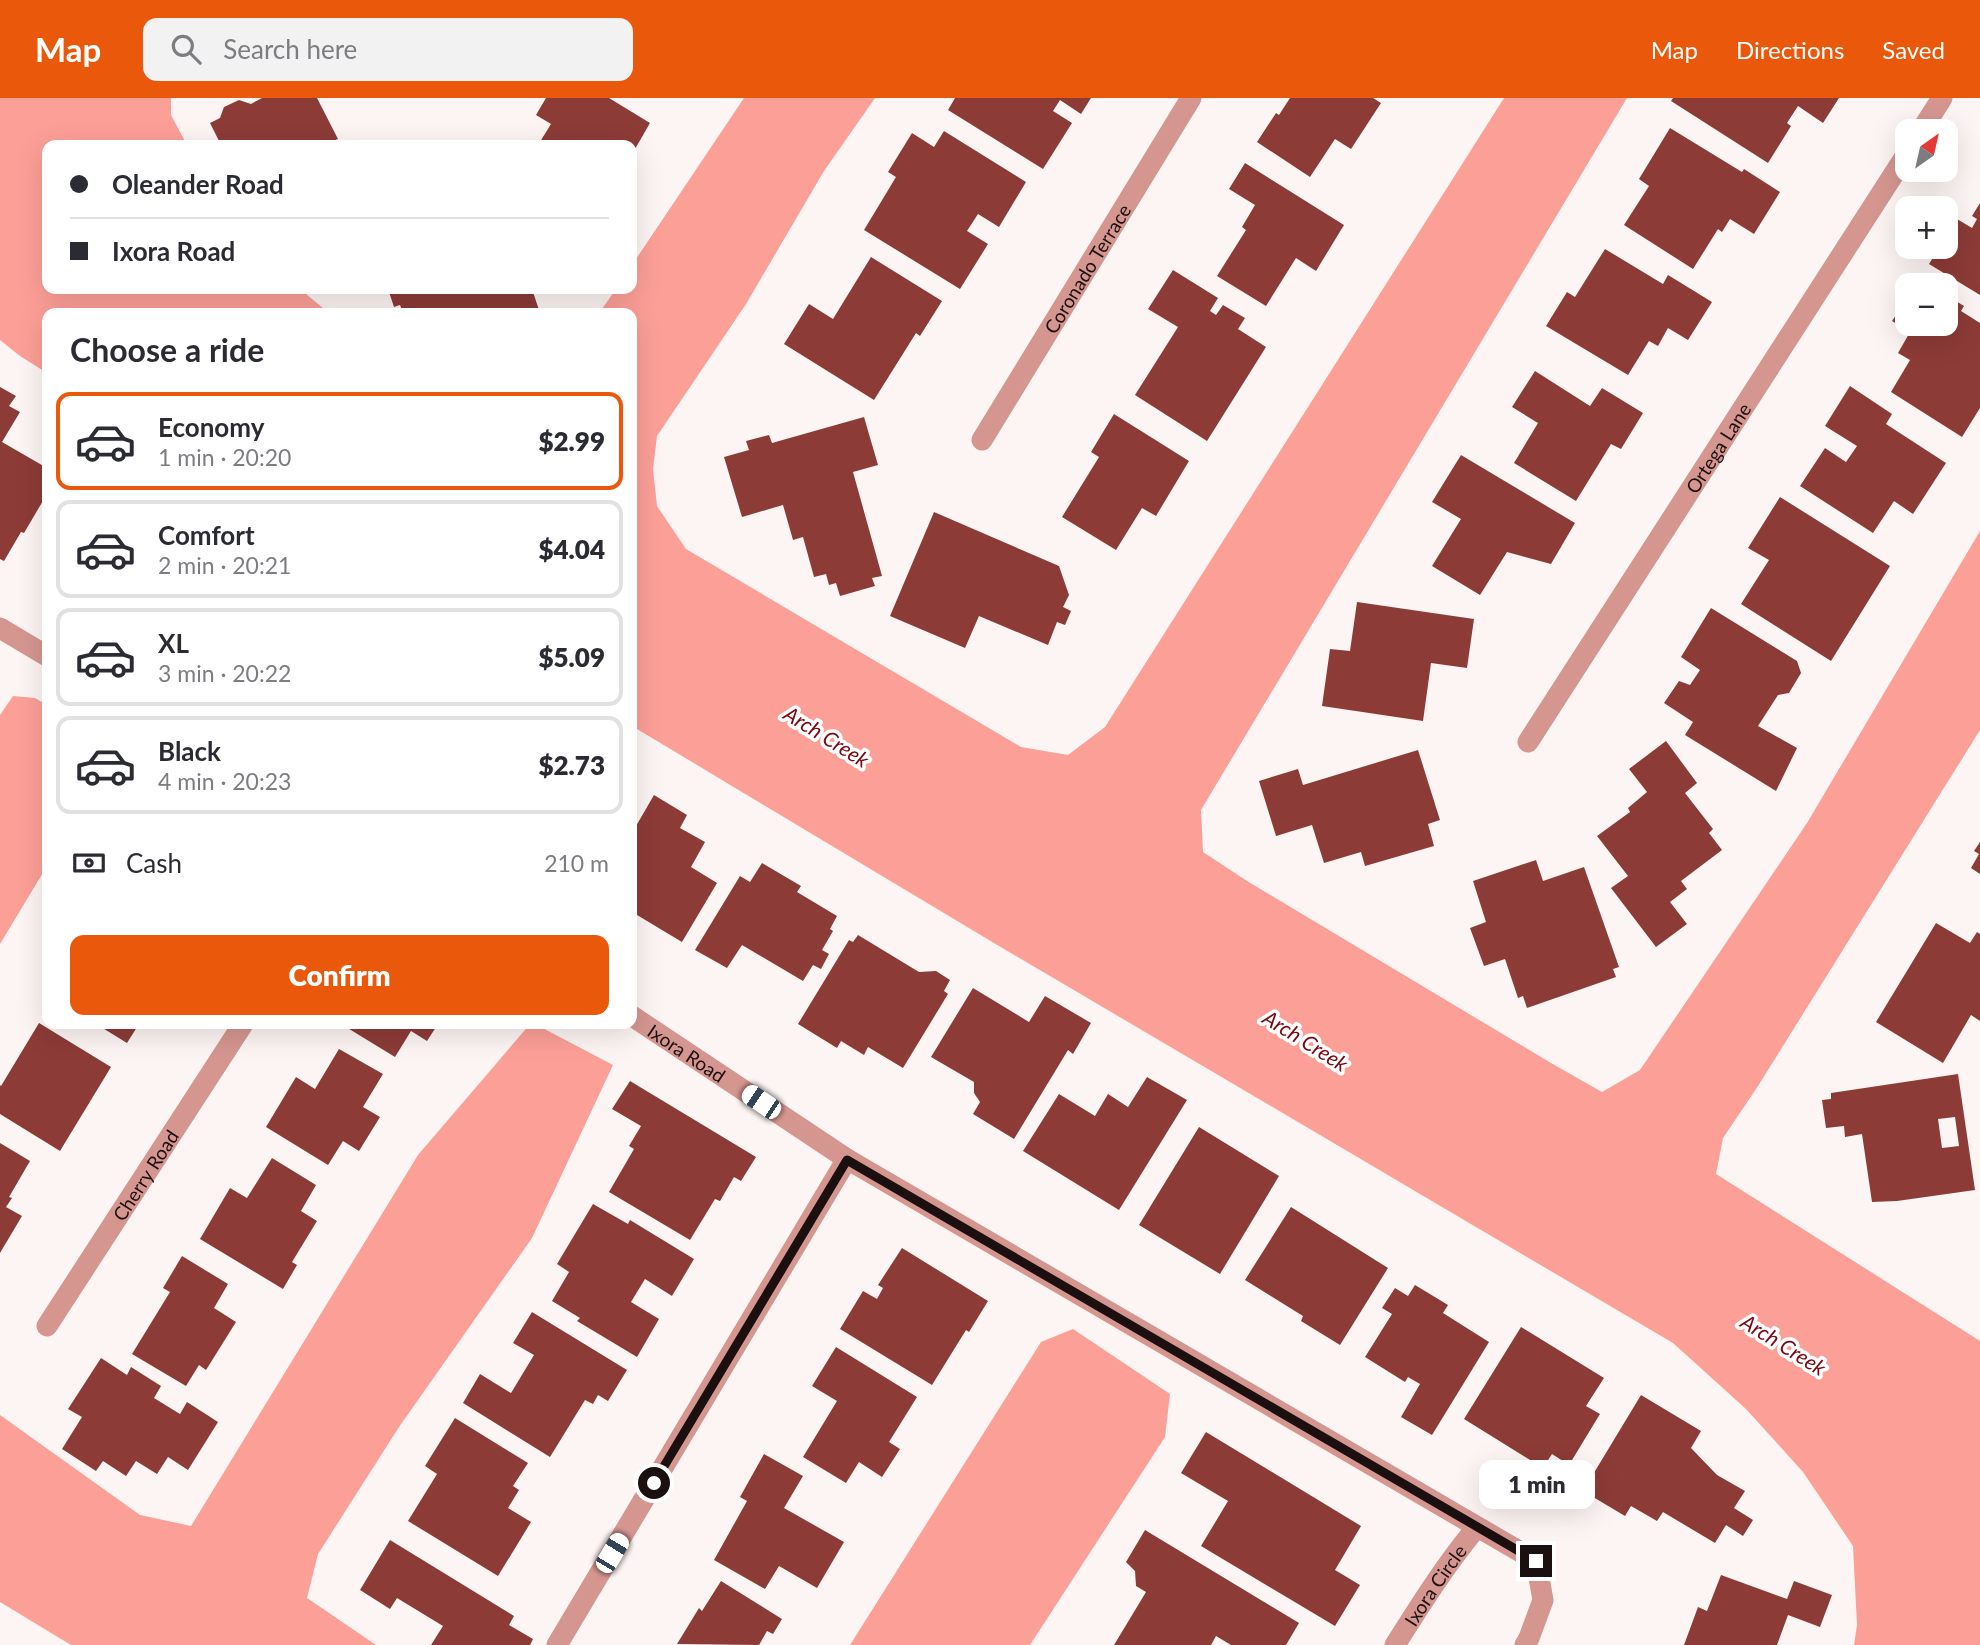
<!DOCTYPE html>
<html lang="en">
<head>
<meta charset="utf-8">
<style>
  :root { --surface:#fff; --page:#f2f2f3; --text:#2b2b33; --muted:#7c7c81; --line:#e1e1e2; --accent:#ea580c }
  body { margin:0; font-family:Lato,sans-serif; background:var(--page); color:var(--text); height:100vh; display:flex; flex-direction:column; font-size:26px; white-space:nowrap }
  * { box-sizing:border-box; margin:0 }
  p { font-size:23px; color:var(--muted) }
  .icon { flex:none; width:38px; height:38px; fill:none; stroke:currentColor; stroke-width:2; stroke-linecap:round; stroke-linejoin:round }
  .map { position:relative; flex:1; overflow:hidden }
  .panel { position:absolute; left:42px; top:210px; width:595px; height:721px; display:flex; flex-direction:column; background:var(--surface); border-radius:14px; box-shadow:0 7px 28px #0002 }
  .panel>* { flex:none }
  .top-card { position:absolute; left:42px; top:42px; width:595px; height:154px; border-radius:14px; box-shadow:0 7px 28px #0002; display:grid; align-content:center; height:154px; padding:0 28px; background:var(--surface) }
  .needle { width:46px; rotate:34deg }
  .controls { position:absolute; left:1895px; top:21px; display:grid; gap:14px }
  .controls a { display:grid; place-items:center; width:63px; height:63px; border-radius:14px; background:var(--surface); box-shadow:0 7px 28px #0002; font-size:35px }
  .end { position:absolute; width:32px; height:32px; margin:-16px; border:9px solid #1b100f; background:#fff; box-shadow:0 0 0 4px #fff }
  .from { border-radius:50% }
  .bubble { position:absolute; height:49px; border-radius:14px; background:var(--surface); box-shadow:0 7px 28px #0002; font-size:23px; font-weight:800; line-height:49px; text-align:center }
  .car { position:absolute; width:21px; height:42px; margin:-21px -10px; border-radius:9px; box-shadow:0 0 5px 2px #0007; background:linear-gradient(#fff 24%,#345 0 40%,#fff 0 76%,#345 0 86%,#fff 0) }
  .top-card b { display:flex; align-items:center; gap:24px; height:66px; font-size:26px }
  .top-card b+b { border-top:2px solid var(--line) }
  .top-card i { width:18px; height:18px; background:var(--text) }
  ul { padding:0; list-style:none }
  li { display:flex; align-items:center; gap:21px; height:98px; margin:0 14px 10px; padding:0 14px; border:4px solid var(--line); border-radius:14px }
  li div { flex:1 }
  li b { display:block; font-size:26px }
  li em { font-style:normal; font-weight:800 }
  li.current { border-color:var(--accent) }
  li>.icon { width:63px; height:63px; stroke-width:1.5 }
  h2 { padding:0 28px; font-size:32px; line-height:84px }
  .pay { display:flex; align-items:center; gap:18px; height:77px; padding:0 28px; font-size:26px }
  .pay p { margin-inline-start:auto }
  .primary-button { display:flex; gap:14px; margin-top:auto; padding:14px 28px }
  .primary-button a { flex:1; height:80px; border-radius:14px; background:var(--accent); color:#fff; font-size:28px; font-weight:800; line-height:80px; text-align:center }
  header { display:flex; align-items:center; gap:42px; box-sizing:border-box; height:98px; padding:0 35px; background:var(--accent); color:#fff }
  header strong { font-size:33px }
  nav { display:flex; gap:38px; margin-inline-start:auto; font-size:24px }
  .search { width:490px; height:63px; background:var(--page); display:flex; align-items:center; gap:18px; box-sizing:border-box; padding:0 24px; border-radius:14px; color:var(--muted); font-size:26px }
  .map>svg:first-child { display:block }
  .water { fill:#fc9f97 }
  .building { fill:#8d3b37; fill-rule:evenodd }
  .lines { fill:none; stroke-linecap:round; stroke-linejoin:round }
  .minor { stroke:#d59690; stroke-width:21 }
  .route { stroke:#1b100f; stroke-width:9 }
  .labels { text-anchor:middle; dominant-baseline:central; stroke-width:7; stroke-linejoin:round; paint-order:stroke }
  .street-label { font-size:19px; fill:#1b100f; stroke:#fff }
  .water-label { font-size:21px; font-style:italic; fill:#780812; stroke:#fff }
</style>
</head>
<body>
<header>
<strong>Map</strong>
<div class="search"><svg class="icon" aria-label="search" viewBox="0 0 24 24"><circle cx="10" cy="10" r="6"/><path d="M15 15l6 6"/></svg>Search here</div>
<nav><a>Map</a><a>Directions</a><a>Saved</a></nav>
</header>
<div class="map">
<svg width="1980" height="1547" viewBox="0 0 1980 1547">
  <rect width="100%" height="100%" fill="#fcf5f4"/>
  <path class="water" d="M0,0H171V17L187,47H47V191H300L329,215H47V275L20,258L0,242Z
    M744,0H875L824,73L746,206L657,338L653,371L657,408L686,451L1021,649L1068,657L1105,629L1504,0H1627L1201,712L1203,754L1247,783L1551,965L1602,994L1640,972L1807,725L1980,433V632L1758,988L1723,1040L1716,1076L1980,1243V1547H1854L1857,1527L1853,1448L1803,1374L1746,1311L1673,1245L994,845L632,628V215H599L616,191H632V167Z
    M13,598L35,600L47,607V768L0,846V617Z
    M530,926H535L613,967L532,1140L399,1329L318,1456L307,1500L376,1547H71L0,1504V1317L140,1417L191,1428L418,1057Z
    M1073,1231L1170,1296L1165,1339L1030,1547H850L1041,1244Z"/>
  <path class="building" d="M262,0H317L338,41L333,43L335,47H212L219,43L210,25L220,20L224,9L239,2L251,6Z
    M546,0H609L650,25L635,51L622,43L619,47H538L551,26L536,17Z
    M955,0H1091L1081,16L1060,2L1053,13L1072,25L1043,71L948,12Z
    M1290,0H1373L1381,5L1351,51L1335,41L1310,79L1257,44L1276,15L1279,17Z
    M1673,0H1839L1823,25L1798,8L1787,25L1791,28L1768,65L1671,3Z
    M1670,30L1742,74L1744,71L1780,94L1754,136L1730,121L1722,134L1718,131L1693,171L1624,127L1649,88L1639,81Z
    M944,33L1026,84L999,129L978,116L967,133L988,146L960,191L864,132L896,79L888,74L912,35L934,49Z
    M1245,65L1344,127L1316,173L1296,160L1266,208L1217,178L1246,132L1242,129L1255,107L1229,91Z
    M1980,105V197L1929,166L1940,149H1946V139L1957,121L1972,130L1977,121L1972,118Z
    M1605,151L1663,186L1668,177L1712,204L1688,242L1668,230L1658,248L1649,243L1628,277L1546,228L1567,194L1575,199Z
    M871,159L942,203L920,238L916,235L874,302L784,246L809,206L833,221Z
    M1173,172L1218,200L1210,213L1216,217L1223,207L1245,220L1238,231L1266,249L1207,343L1135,297L1178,229L1148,211Z
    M388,191H532L540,215H475L474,211L461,215H403L400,207L394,209Z
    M1946,197L1964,208L1961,213L1980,225V310L1962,339L1891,294L1910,262L1898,255L1910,234L1892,223L1908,199V226H1946Z
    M1535,273L1590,308L1602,290L1643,315L1621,351L1611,346L1576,403L1514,365L1538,325L1512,309Z
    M1850,288L1892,316L1886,326L1946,365L1913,416L1894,403L1873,435L1800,388L1825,350L1846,364L1857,348L1825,328Z
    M0,289L16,298L9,308L20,314L2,344L47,370V396L24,435L21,434L4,463L0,461Z
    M1114,316L1189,363L1156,418L1142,410L1116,452L1062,419L1099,359L1091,354Z
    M864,319L878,367L853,374L882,478L872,480L875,488L840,498L836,485L829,487L826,476L814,479L803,439L793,442L783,407L742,419L724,359L749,352L746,343L769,337L772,345Z
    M1461,357L1575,425L1551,466L1507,454L1480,497L1432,468L1461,421L1432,404Z
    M1780,399L1890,468L1831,563L1741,506L1769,462L1748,450Z
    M934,414L1059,468L1069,497L1063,509L1071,513L1065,527L1057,524L1048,547L979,518L965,550L890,518Z
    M1357,504L1474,521L1467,570L1431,565L1423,623L1322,608L1330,551L1350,553Z
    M1711,510L1797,563L1801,575L1789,595L1778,597L1758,628L1797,650L1776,693L1685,637L1693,624L1664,605L1679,583L1690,587L1700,572L1681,559Z
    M1666,643L1697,685L1685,695L1713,731L1709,735L1722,752L1681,783L1687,791L1670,804L1687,826L1656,849L1611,790L1628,778L1597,738L1630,714L1628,710L1647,694L1629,671Z
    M1418,652L1440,722L1428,726L1434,748L1365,768L1361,754L1324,765L1312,727L1276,738L1259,683L1298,671L1303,687Z
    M654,697L687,717L680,730L705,744L691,769L717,785L682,844L632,814V735Z
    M1980,744V776L1971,770L1979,756L1974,753Z
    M1536,762L1543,783L1584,769L1619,869L1613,871L1616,879L1527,910L1523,898L1518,900L1505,861L1484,868L1470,830L1486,824L1473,783Z
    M762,765L801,788L797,794L837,818L830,831L833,833L822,852L829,856L821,871L813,867L803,883L742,847L727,870L695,852L740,778L750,784Z
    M1936,825L1970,845L1977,834L1980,836V923L1971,917L1943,965L1876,924Z
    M858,837L919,874L936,873L950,882L944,893L948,896L903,970L868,949L864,957L841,943L837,950L798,926L849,842L853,844Z
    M973,890L1029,924L1045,898L1091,925L1073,956L1068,952L1014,1041L973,1016L980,1004L974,995V984L931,959Z
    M39,925L111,969L60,1053L0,1016V987L1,988Z
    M96,926H139L127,945Z
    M341,926H438L427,943L411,933L395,959Z
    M339,951L383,976L363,1009L380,1019L359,1053L343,1043L328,1067L266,1029L296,979L315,991Z
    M1958,976L1975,1092L1897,1103L1872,1104L1862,1036L1845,1039L1844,1028L1826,1030L1822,1002L1831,1001V995ZM1955,1019L1959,1048L1942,1050L1938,1021Z
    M1147,979L1187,1002L1119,1112L1023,1053L1059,996L1095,1018L1108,996L1128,1009Z
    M630,983L756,1059L741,1083L734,1079L720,1103L715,1101L690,1142L609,1094L634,1051L629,1048L641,1028L612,1011Z
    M1199,1029L1279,1078L1220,1176L1139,1127Z
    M0,1045L30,1063L9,1099L12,1100L6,1109L22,1118L0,1155Z
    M272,1060L316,1087L301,1113L317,1123L292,1164L297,1167L283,1191L200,1141L230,1090L247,1100Z
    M593,1106L628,1126L630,1122L694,1161L672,1198L645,1181L631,1204L659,1221L637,1259L577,1223L580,1220L552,1203L569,1174L557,1166Z
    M1291,1109L1388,1170L1340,1247L1301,1223L1303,1218L1245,1182Z
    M902,1150L988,1203L969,1234L966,1232L932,1287L840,1231L863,1193L877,1201L883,1190L878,1187Z
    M182,1158L228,1186L214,1210L236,1224L206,1272L199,1267L186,1288L132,1256L170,1194L163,1190Z
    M1415,1187L1448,1207L1443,1215L1489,1244L1432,1337L1401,1319L1420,1286L1408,1279L1405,1284L1365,1259L1392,1216L1382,1210L1395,1190L1408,1198Z
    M532,1214L627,1272L608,1303L598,1297L593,1306L585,1302L550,1359L463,1305L480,1276L511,1295L534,1257L513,1245Z
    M1521,1229L1604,1280L1586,1308L1600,1316L1569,1367L1552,1356L1543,1370L1464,1321Z
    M836,1249L917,1299L889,1344L900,1351L882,1379L859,1364L846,1385L803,1359L837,1303L812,1288Z
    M101,1260L127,1277L131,1269L161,1288L154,1300L180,1316L187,1304L218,1324L188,1372L168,1359L157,1376L136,1363L126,1378L103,1363L96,1373L62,1351L82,1319L68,1311Z
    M1641,1297L1701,1333L1691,1350L1717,1377L1745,1393L1734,1410L1753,1422L1743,1438L1726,1427L1715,1445L1663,1414L1657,1423L1631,1408L1625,1418L1583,1393Z
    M455,1320L528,1365L513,1388L519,1392L508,1410L531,1424L498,1478L408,1423L437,1376L425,1368Z
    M1206,1334L1361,1428L1335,1472L1360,1487L1335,1528L1201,1448L1228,1403L1181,1375Z
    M764,1356L803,1378L784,1410L844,1444L817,1490L779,1468L765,1491L714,1462L747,1403L740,1399Z
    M1145,1432L1299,1525L1286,1547H1231L1216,1538L1211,1547H1114L1146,1494L1136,1488L1135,1473L1126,1464Z
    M390,1442L514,1518L509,1527L533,1541L530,1547H431L443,1528L397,1500L390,1511L360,1492Z
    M1721,1477L1787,1501L1794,1483L1832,1497L1820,1529L1788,1517L1777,1547H1684L1698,1509L1707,1513Z
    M721,1483L782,1521L773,1536L767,1533L759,1547L677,1546L699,1510L702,1513Z"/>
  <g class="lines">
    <g class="minor">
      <path d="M1921,33L1942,0"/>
      <path id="s1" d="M982,342L1191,0"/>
      <path d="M0,530L47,558"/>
      <path id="s2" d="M1528,644L1908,54"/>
      <path id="s3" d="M632,918L847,1061L1536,1463L1543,1502L1529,1540L1525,1547"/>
      <path id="s4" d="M47,1228L243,926"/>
      <path d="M557,1547L847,1061"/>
      <path id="s5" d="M1395,1547C1421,1506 1446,1466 1477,1429"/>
    </g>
  </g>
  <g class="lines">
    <path class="route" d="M654,1385L847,1062L1536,1463"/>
  </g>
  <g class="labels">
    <g class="street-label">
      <text stroke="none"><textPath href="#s1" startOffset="201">Coronado Terrace</textPath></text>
      <text stroke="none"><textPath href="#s2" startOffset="350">Ortega Lane</textPath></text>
      <text stroke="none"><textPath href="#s3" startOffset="66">Ixora Road</textPath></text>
      <text stroke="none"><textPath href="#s4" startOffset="180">Cherry Road</textPath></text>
      <text stroke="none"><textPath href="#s5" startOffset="72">Ixora Circle</textPath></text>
    </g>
    <g class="water-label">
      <text transform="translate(827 638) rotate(32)">Arch Creek</text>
      <text transform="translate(1306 942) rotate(32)">Arch Creek</text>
      <text transform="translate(1784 1246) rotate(32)">Arch Creek</text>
    </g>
  </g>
</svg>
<div class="controls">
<a><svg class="needle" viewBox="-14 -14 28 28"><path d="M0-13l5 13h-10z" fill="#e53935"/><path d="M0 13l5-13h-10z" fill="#7c7c81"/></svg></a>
<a>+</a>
<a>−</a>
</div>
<i class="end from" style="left:654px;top:1385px"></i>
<i class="end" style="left:1536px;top:1463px"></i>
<div class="bubble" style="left:1479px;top:1362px;width:116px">1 min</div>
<i class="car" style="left:761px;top:1004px;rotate:304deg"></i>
<i class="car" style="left:612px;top:1455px;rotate:31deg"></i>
<div class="top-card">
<b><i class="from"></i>Oleander Road</b>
<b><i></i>Ixora Road</b>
</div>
<section class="panel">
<h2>Choose a ride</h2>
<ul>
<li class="current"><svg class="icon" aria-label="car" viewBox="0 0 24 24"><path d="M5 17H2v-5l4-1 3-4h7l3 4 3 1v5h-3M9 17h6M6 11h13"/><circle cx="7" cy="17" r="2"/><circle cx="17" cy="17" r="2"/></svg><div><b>Economy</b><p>1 min · 20:20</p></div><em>$2.99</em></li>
<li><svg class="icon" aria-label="car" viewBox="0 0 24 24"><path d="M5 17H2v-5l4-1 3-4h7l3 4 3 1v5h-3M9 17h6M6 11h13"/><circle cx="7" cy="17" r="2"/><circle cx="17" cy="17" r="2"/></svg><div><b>Comfort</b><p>2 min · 20:21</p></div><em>$4.04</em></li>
<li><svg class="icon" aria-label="car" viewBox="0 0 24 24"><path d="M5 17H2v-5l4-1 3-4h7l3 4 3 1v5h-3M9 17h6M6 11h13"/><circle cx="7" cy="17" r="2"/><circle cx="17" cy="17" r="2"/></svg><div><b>XL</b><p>3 min · 20:22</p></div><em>$5.09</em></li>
<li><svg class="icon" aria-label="car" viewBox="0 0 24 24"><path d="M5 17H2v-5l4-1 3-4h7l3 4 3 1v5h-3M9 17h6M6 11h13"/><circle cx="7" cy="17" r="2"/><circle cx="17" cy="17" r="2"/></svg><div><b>Black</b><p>4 min · 20:23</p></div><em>$2.73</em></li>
</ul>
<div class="pay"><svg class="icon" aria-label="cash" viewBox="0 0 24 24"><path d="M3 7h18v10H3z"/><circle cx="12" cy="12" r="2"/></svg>Cash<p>210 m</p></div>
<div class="primary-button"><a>Confirm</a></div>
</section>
</div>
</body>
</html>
